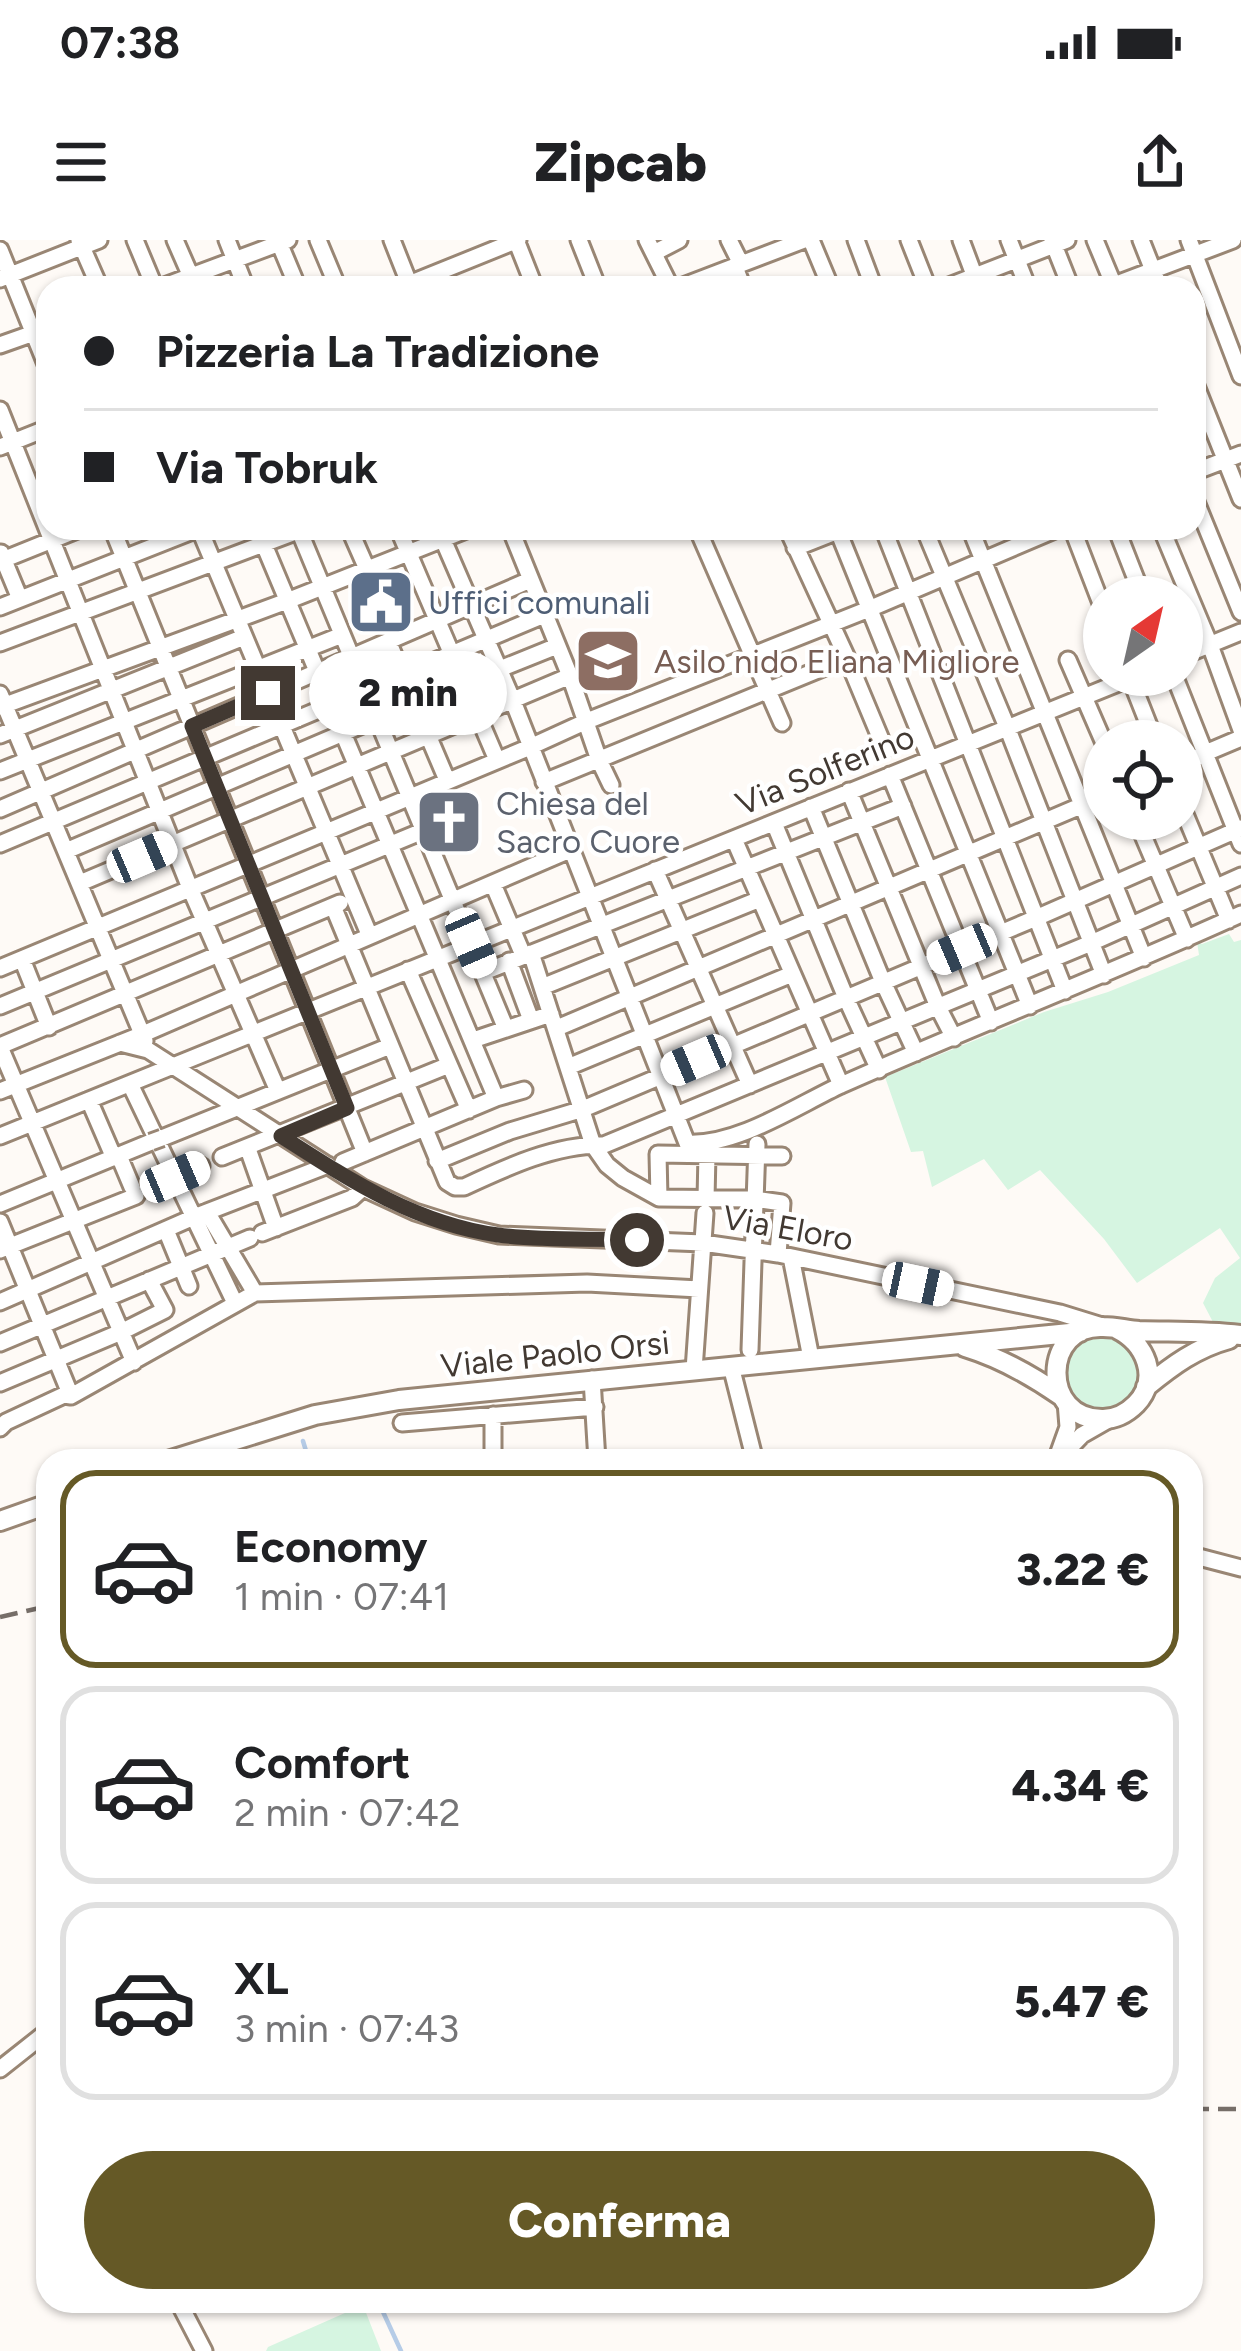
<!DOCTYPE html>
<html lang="it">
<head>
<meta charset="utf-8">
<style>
  :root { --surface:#fff; --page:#f2f2f2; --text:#202124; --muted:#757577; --line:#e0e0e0; --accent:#655926 }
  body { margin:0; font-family:Figtree,sans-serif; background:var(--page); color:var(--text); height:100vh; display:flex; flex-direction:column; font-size:45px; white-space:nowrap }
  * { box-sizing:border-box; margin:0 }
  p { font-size:39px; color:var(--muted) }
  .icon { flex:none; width:66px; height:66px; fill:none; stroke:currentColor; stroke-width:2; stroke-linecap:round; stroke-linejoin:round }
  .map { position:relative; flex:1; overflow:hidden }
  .details { position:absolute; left:36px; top:1209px; width:1167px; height:864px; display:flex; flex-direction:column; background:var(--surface); border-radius:36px; box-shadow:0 3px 9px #0004 }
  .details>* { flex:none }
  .guide { position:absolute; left:36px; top:36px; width:1170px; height:264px; border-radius:36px; box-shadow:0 3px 9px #0004; display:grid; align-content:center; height:264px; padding:0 48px; background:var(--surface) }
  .needle { width:78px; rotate:34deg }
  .tools { position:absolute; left:1083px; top:336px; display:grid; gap:24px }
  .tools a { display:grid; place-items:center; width:120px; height:120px; border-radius:50%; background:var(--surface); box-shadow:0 3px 9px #0004; font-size:60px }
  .end { position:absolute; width:54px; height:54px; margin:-27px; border:15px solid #423932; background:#fff; box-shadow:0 0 0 6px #fff }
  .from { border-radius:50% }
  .bubble { position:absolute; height:84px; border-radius:42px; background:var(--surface); box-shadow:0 3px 9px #0004; font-size:39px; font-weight:800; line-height:84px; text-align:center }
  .car { position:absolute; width:36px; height:72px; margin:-36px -18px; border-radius:15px; box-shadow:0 0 9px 3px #0007; background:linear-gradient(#fff 24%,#345 0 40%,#fff 0 76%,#345 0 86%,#fff 0) }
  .guide b { display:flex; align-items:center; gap:42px; height:114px; font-size:45px }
  .guide b+b { border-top:3px solid var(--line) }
  .guide i { width:30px; height:30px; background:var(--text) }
  ul { padding:21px 0 0; list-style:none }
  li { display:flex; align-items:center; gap:36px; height:198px; margin:0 24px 18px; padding:0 24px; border:6px solid var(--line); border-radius:36px }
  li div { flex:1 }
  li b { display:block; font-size:45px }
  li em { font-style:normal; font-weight:800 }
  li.on { border-color:var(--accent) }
  li>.icon { width:108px; height:108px; stroke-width:1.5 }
  .button { display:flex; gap:24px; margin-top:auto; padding:24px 48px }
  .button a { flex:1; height:138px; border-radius:72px; background:var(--accent); color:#fff; font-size:48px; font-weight:800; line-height:138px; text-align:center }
  .status { display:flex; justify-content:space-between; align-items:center; height:84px; padding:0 60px; background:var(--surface); direction:ltr }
  .status svg { height:33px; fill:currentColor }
  header { display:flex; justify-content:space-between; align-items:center; height:156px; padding:0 48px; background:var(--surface); font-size:54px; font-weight:800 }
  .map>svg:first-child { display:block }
  .green { fill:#d6f5e1 }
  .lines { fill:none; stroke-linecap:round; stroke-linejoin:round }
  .stream { stroke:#b6cce7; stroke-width:4.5 }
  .minor-casing { stroke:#998674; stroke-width:21 }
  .major-casing { stroke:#998674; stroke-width:24 }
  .minor { stroke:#fff; stroke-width:15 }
  .major { stroke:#fff; stroke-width:18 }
  .rail { stroke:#766e68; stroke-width:4.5; stroke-dasharray:18 9; stroke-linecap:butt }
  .minor-bridge-casing { stroke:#998674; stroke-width:21; stroke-linecap:butt }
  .minor-bridge { stroke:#fff; stroke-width:15 }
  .route { stroke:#423932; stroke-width:15 }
  .labels { text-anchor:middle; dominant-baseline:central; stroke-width:9; stroke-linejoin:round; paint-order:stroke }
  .service-label { font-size:33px; fill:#4e5e75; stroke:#fff; text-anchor:start }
  .education-label { font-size:33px; fill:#785e54; stroke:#fff; text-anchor:start }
  .street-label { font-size:33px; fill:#423932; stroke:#fff }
  .worship-label { font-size:33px; fill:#5b616d; stroke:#fff; text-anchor:start }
</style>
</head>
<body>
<div class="status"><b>07:38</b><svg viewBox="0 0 49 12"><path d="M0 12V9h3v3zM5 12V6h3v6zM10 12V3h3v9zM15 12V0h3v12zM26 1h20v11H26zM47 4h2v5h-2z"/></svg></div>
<header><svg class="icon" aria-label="menu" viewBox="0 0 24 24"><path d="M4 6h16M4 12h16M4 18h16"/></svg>Zipcab<svg class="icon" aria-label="share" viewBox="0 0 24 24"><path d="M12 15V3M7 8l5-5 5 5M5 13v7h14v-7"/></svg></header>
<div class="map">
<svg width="1241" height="2111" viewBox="0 0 1241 2111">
  <rect width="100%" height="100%" fill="#fefaf6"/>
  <path class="green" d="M1229,694L1234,702L1241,700V1085L1214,1084L1203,1063L1215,1038L1240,1018L1220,988L1137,1043L1104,999L1040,930L1008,950L984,919L932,947L923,911L911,912L885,837L1044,772L1108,752L1199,715L1197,702L1202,704Z
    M1064 1133a37 37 0 1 1 74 0a37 37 0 1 1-74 0Z
    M363,2065L381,2111H266L268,2107Z"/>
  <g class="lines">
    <path class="stream" d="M303,1201L309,1221
      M378,2061L401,2111"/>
    <g class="minor-casing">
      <path id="minor" d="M79,0L100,48
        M135,0L155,48
        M175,0L196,48
        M227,0L246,48
        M278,0L298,48
        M318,0L338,48
        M392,0L411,48
        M516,0L535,48
        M579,0L598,48
        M647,0L671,48
        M729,0L741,24
        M811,0L831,48
        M856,0L874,48
        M909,0L928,48
        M961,0L979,48
        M1009,0L1028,48
        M1052,0L1071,48
        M1095,0L1115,48
        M1141,0L1160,48
        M1189,0L1241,136
        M0,10L48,129
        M654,13L679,0
        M735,27L743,48
        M0,39L99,0
        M159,48L288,0
        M399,48L518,0
        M678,48L804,0
        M944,48L1067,0
        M1106,48L1233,0
        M0,105L48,88
        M1194,141L1241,259
        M0,170L190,648L278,851
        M0,207L48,188
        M1194,232L1241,214
        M1194,257L1241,372
        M112,288L365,913
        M199,288L369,694
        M257,288L496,858
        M298,288L506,789
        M349,288L367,329
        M398,288L497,520
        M438,288L513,461L687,903C737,906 796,866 841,845C974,786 1109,734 1241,674
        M510,288L570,436L599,520L611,545
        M697,288L782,483
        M787,288L847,418L885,509
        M883,288L1065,751
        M924,288L1007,487L1104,735
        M970,288L1144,718
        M1072,288L1104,371
        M1116,288L1143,357
        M1161,288L1210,405L1241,490
        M838,291L1030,766
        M795,308L843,289
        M1,313L20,359
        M0,321L82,288
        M0,367L200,288
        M388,401L447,540
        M0,403L306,288
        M1182,416L1241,392
        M1068,420L1104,503
        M1129,435L1155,501
        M1174,435L1241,604
        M0,454L145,801
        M0,467L287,361L471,288
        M0,495L244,397
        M1182,523L1241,498
        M0,531L342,395
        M890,535L991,782
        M544,542L847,418
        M849,551L938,767L954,798
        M811,567L883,742L916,813
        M1182,567L1229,680
        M0,569L530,340
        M1136,579L1187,699
        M774,583L846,758L879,830
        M734,599L841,845
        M0,604L544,375
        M66,611L376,479L557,406
        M655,630L750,845
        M80,643L570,436
        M493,644L523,715
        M333,666L447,942L455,947H464C507,927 556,904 604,905L1091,703L1241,636
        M531,713L593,905L607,925L623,938L659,958L754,959L782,963L778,1014
        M22,719L49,787
        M509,721L531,780
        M0,728L530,507L587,481L869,369L1059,288
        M408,730L469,870
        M484,732L903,566
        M542,747L760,659
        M0,766L425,590
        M557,788L1104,556
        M473,800L551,774
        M120,803L148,810L363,948L415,972L456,985L499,995L703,1003L778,1014L1060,1073L1102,1086
        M0,806L340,663
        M0,807L134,1122
        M568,827L792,734
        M130,844L235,1063
        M0,851L143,794L572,609
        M89,860L114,918
        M0,896L1138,435
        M162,898L390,806
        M248,909L276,988
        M119,916L132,947
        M222,917L449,825
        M437,921L510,891L583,869L1036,678L1241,588
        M343,922L496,858L524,850
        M147,948L201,926
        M659,958L658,914L782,916
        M706,959L707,914
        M0,964L151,902
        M207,972L255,1053
        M0,982L71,1156
        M166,990L189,1046
        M262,993L352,958L363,948
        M0,1010L136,956
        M791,1017L811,1118
        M0,1062L194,977L328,925
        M0,1103L250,998
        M750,1110L757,904
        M731,1126L755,1221
        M694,1130L705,973
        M592,1139L597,1221
        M0,1143L121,1092L165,1070L149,1040
        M493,1175V1221
        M402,1183L595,1167
        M0,1188L6,1182L64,1155L71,1156L255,1053L587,1043L699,1049
        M1059,1212L1068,1187L1066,1162
        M1057,1221L1082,1195L1110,1179
        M1191,1315L1241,1328
        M0,1829L48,1791
        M178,2061L204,2111"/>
    </g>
    <g class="major-casing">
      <path id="major" d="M1117,1089C1145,1103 1161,1138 1136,1164C1127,1173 1116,1179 1103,1179C1040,1180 1042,1084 1103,1087C1115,1087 1127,1090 1139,1091C1173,1092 1207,1091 1241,1095
        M965,1107C1001,1118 1031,1135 1061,1156
        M1146,1147C1173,1125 1196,1108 1229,1099
        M168,1221L315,1175L399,1160L1080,1092
        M0,1281L48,1264"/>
    </g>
    <use href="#minor" class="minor"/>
    <use href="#major" class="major"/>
    <path class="rail" d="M0,1377L48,1366
      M1191,1869H1241"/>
    <g class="minor-bridge-casing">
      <path id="minor-bridge" d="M151,902L162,898"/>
    </g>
    <use href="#minor-bridge" class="minor-bridge"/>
  </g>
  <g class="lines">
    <path class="route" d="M268,453L192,486L347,868L281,896C348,939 416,984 498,995C543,1001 591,998 637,1000"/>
  </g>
  <defs>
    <g id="civic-square" transform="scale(3.45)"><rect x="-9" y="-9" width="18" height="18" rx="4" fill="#5c6f8a" stroke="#fff"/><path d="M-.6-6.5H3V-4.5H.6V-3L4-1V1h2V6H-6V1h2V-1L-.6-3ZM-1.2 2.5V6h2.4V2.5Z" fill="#fff"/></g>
    <g id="school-square" transform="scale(3.45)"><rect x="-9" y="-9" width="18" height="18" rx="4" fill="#8d6e63" stroke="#fff"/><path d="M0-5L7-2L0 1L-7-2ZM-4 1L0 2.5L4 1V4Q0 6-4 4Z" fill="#fff"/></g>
    <g id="church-square" transform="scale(3.45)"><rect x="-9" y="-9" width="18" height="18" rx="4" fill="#6b7280" stroke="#fff"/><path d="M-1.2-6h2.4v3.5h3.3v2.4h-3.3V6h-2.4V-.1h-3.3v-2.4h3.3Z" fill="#fff"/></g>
  </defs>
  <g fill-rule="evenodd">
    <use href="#civic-square" x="381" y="362"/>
    <use href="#school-square" x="608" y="421"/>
    <use href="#church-square" x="449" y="582"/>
  </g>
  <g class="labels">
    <g class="service-label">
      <text x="428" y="362">Uffici comunali</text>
    </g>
    <g class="education-label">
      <text x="654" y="421">Asilo nido Eliana Migliore</text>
    </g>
    <g class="street-label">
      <text transform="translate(825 530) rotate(-22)">Via Solferino</text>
      <text transform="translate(788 988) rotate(10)">Via Eloro</text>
      <text transform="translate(555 1114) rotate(-6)">Viale Paolo Orsi</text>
    </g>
    <g class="worship-label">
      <text x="496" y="563">Chiesa del<tspan x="496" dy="38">Sacro Cuore</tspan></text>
    </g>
  </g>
</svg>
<div class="tools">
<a><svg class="needle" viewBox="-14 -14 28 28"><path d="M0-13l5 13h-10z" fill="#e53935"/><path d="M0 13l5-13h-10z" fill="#757577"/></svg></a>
<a><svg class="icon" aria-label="locate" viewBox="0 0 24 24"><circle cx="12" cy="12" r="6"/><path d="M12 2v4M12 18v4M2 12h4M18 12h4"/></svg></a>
</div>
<i class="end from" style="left:637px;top:1000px"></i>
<i class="end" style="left:268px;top:453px"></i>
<div class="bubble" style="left:309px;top:411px;width:198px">2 min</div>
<i class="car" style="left:142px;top:617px;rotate:67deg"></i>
<i class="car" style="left:471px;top:703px;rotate:157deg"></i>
<i class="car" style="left:962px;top:709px;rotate:247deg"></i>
<i class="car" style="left:696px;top:820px;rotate:247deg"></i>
<i class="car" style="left:175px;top:937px;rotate:67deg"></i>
<i class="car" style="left:918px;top:1044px;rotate:102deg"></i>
<div class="guide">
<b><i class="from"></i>Pizzeria La Tradizione</b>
<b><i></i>Via Tobruk</b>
</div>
<section class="details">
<ul>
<li class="on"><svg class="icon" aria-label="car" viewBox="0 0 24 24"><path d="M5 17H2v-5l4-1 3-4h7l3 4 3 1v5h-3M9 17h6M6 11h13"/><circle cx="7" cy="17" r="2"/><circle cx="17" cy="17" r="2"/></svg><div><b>Economy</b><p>1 min · 07:41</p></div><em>3.22 €</em></li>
<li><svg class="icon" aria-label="car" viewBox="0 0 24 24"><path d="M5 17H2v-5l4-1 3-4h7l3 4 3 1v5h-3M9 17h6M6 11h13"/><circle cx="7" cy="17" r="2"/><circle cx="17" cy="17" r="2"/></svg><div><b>Comfort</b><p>2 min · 07:42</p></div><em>4.34 €</em></li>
<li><svg class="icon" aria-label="car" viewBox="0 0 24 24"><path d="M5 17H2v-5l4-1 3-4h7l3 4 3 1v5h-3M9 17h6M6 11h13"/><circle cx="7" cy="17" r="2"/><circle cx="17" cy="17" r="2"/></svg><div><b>XL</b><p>3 min · 07:43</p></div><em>5.47 €</em></li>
</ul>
<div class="button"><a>Conferma</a></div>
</section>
</div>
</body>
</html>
